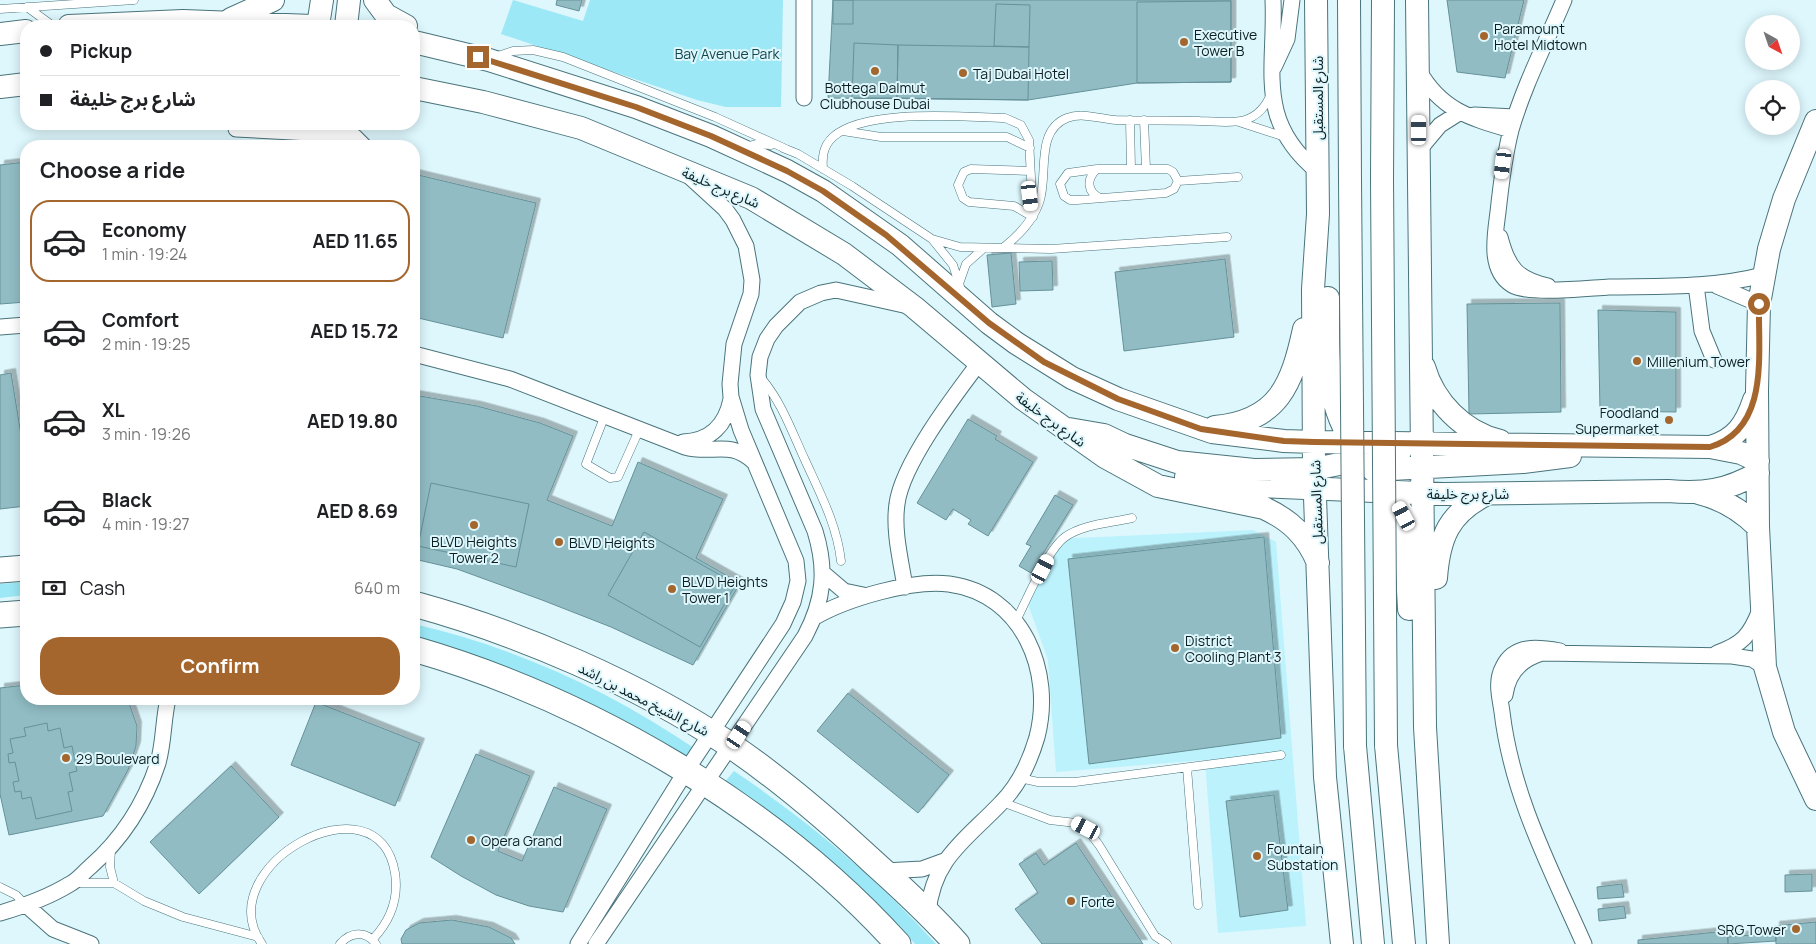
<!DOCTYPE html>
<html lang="en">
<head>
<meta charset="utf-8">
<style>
  :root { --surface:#fff; --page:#f6f6f6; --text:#202124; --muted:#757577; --line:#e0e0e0; --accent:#a5662d }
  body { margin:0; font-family:Manrope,"Noto Sans Arabic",sans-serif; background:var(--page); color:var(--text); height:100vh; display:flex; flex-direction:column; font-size:19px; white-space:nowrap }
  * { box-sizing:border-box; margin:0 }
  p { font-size:16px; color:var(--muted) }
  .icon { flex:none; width:28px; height:28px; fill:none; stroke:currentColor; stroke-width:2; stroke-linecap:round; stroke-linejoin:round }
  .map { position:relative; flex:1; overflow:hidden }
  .panel { position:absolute; left:20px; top:140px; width:400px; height:565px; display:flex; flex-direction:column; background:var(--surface); border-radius:20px; box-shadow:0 2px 12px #0003 }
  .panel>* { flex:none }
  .hud { position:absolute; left:20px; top:20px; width:400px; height:110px; border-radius:20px; box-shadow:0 2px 12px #0003; display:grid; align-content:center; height:110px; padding:0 20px; background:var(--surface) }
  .needle { width:32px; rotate:140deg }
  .tools { position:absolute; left:1745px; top:15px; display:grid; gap:10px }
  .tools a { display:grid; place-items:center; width:55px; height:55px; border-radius:50%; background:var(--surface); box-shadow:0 2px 12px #0003; font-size:25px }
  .end { position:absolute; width:22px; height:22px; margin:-11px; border:6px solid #a5662d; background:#fff; box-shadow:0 0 0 2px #fff }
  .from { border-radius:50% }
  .car { position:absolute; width:15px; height:30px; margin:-15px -8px; border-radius:6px; box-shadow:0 0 4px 1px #0007; background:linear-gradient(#fff 24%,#345 0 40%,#fff 0 76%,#345 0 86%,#fff 0) }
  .hud b { display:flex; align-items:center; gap:18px; height:48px; font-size:19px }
  .hud b+b { border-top:1px solid var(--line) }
  .hud i { width:12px; height:12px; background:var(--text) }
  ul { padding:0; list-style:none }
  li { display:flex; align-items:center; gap:15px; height:82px; margin:0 10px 8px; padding:0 10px; border:2px solid transparent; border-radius:20px }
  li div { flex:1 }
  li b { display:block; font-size:19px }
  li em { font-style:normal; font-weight:700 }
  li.active { border-color:var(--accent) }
  li>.icon { width:45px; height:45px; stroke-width:1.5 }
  h2 { padding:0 20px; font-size:22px; line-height:60px }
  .pay { display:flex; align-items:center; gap:12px; height:55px; padding:0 20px; font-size:19px }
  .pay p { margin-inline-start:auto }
  .button { display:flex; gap:10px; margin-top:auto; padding:10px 20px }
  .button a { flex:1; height:58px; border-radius:20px; background:var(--accent); color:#fff; font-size:20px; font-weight:700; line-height:58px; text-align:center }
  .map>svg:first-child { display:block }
  .built { fill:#bbf2fc }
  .green { fill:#9ce8f6 }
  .building { fill:#91bcc4; stroke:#669198; filter:url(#shadow) }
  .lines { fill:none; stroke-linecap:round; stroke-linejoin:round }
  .lane-casing { stroke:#4a747b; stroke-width:9 }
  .street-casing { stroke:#4a747b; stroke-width:17 }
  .secondary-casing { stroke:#4a747b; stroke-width:24 }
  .primary-casing { stroke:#4a747b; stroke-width:27 }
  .lane { stroke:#fff; stroke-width:8 }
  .street { stroke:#fff; stroke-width:15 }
  .secondary { stroke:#fff; stroke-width:22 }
  .primary { stroke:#fff; stroke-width:25 }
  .secondary-bridge-casing { stroke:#4a747b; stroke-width:24; stroke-linecap:butt }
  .secondary-bridge { stroke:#fff; stroke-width:22 }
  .route { stroke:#a5662d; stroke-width:6 }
  .poi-dot { fill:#a5662d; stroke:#ddf7fc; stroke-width:2 }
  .labels { text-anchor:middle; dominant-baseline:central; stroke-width:4; stroke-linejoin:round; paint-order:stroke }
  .poi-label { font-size:14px; fill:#0c1e21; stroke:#ddf7fc; text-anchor:start }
  .park-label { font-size:14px; fill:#13454d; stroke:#ddf7fc }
  .street-label { font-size:14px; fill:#0c1e21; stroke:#ddf7fc }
</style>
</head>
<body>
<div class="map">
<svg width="1816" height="944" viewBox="0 0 1816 944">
  <defs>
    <filter id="shadow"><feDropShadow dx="4.5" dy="-4.5" stdDeviation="0" flood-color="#0004"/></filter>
  </defs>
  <rect width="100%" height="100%" fill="#ddf7fc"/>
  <path class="built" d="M1253,530L1276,542L1306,926L1218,933L1205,760L1056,772L1048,660L1024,593L1055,539Z"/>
  <path class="green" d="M513,0L583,21L590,0H783L781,107H726L697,100L501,34Z
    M26,582V595L0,598V584Z
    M414,624C515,647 612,692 697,750L688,762L612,717L522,674L414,641Z
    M734,771C808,821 876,877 936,944H915C858,879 796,830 723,784Z"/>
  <path class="building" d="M557,0H582L579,11L556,5Z
    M833,0H853V24H833Z
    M833,0H1231V82L1137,83L1028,100L828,98Z
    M1447,0H1524L1505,78L1457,72Z
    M1231,1V82L1137,83V2Z
    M996,4L1030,5L1029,47L994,46Z
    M854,43L898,45L897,98H852Z
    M898,45L1029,47L1028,100L897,98Z
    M26,162V302L0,304V165Z
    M414,174L536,203L503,338L414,317Z
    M1011,253L1016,304L992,307L987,255Z
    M1225,259L1234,337L1124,351L1115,272Z
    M1052,261L1053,290L1020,291L1019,262Z
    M1560,303L1561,412L1469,414L1467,304Z
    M1598,310L1676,312V412L1600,411Z
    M11,373L26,466V506L0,509V375Z
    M414,395L477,406L540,423L573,436L547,500L612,526L638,462L723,499L696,558L740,583L693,665L611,627L542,600L457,569L414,559Z
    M968,419L997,436L995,439L1033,462L988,536L968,524L971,520L953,509L946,520L917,503Z
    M431,483L529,504L516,567L418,546Z
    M1055,495L1073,505L1031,573L1019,566L1031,546L1026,544Z
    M644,532L736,584L700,647L608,595Z
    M1264,537L1281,738L1089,764L1068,559Z
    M26,685V699H125L129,703L137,726L136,746L128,770L103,816L9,835L0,794V688Z
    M848,693L949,775L918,813L817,731Z
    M316,702L420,743L395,806L291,765Z
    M47,723L48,731L60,728L64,748L72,746L77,771L69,773L73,791L68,792L72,811L36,819L31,797L22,799L21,791L15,792L13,782L19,781L15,762L9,763L8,754L13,753L10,739L26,736L24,728Z
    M476,754L530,776L498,851L522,861L554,787L607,809L563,912L529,906L496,895L461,876L431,857Z
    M231,766L279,817L199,894L150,842Z
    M1274,795L1288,910L1240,917L1226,801Z
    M1076,843L1143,944H1042L1015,909L1038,893L1019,864L1036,853L1044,865Z
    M1812,874V891L1785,892V875Z
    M1622,884L1624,897L1598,899L1597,887Z
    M1624,906L1626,918L1599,921L1598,909Z
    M452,920L489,927L511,938L515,944H402L401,939L406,930L419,923Z
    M1816,922V944H1776L1775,926Z
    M1727,931L1728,944H1638V940Z
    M1776,933V941L1728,944V937Z"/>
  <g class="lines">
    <g class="lane-casing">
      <path id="lane" d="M27,7L53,26
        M0,9L134,0
        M498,56L513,51L533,50L563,57L715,117L786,149
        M1130,120L1131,169
        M1144,120L1146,169
        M1239,122L1285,137
        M843,131L881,137H1007L1030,148
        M746,147L756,144L771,145
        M783,148L798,154L852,186L932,239L953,265L962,293
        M823,169C822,157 823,146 833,137C865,108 963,117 1005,118L1021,125L1029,140L1033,215
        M1097,169H1168L1173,172L1178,181L1174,189L1166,193L1077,200H1070L1064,196L1060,184L1068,173Z
        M1097,169C1086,179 1087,192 1100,198
        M1030,171L971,169L964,172L958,185L963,198L969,202L1014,206L1033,217
        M1178,181L1238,177
        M932,239L960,247L1051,249L1227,237
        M1004,247C1019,235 1032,222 1039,203C1049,177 1034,131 1067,118C1083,112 1100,119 1116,120C1144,121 1172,120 1200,121C1214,121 1231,124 1245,120C1258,116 1266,106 1271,94
        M960,281L966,264L984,248
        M762,379C782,403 792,432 805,460C820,493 837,525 841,561
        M605,415L586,464L610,478L618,477L640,428
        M1016,621C1026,601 1048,549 1065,537C1083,524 1111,523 1132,518
        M1187,768L1198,905
        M1020,778L1038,782H1075L1281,755
        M1002,802L1050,820L1076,823L1086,828L1099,845L1155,936L1167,944
        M111,849L110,867L114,883
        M76,883H114L144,901L183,917L258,937
        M0,887L16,895L26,905
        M262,944C207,866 379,772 395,873C399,899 390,921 373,939
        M340,944C350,932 366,930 376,944"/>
    </g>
    <g class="street-casing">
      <path id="street" d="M1273,0C1276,69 1255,120 1317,171
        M1564,0C1546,43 1524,85 1511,130C1504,157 1501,184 1498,212C1495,236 1488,270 1512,285C1528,295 1588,288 1609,287C1661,286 1713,288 1763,275
        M1274,67L1287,39L1292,0
        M1419,71C1441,110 1470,118 1511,130
        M804,98V0
        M1474,115L1515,117
        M236,129L348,135L355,137L364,146
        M1419,150L1440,125L1459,113
        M1500,237C1508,268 1517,279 1548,286
        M1696,285L1702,331L1714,360
        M1717,286L1759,304
        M0,327L26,325
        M414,354L510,379L685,447C713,455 729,439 754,462
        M683,442C711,441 726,425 731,399
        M824,574L844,591L863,595
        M905,587C901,561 893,531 897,504C902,464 954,396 979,363
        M815,617C846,599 913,579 949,584C1023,594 1054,672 1037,737C1030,761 1018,786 1001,803C966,840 933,858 928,913
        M1560,651C1538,647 1514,644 1503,667C1495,682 1500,697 1502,712C1512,796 1550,867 1584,944
        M1717,653C1743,644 1750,635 1760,610
        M1505,695C1508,673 1521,659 1542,653L1732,656L1752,659L1765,667
        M884,871L922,869L944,861
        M26,905L53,929L91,944
        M0,913C24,906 49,897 70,884C78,880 84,872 90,867C122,839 145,803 158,763C164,742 163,720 168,699
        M578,944L686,771L783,624L793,602L798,581L796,561L741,430L731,397L730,384L734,344L751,294L752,280L746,246L733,220L725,209L690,177
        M596,944L805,636C824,600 827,570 815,531L763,409L758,375L760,357L767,339L776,326L800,302L821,293L836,290L908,306"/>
    </g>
    <g class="secondary-casing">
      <path id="secondary" d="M375,0L386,15L406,26
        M1316,0L1318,214L1313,289L1314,469L1325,777L1342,944
        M1349,0L1350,180
        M1417,0L1425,727L1438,944
        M231,19L273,0
        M69,26L183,21L312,26
        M318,26L322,0
        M346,26L349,0
        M0,34L26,31
        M414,42L489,60L636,107L711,136L787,171L823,191L900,245L989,323L1016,343L1072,378L1118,399L1212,432L1284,441L1314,442L1710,447L1741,453L1758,461
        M0,87L26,84
        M414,88L483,102L581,128L751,198L844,254L914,307L1023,399L1105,457L1158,486L1264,508C1290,520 1307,536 1318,563
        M1816,121L1784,199L1769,249L1759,304L1757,390L1758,527L1765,667L1784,732L1816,799
        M1382,179L1383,0
        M1328,298C1329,348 1323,404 1355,445
        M1424,367C1434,402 1463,432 1500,441
        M1215,427C1279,421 1292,384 1304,329
        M1069,429L1104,435L1125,445L1177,462L1254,470L1314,469L1400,452
        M1710,447C1736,440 1746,424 1754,400
        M1373,470L1523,462L1570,456
        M1186,477L1235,485L1443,494L1668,491C1704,494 1726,491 1758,473
        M1378,487L1396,502L1404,516L1409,609
        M1699,493C1723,499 1741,510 1758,527
        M1436,578C1439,537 1449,513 1487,494
        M1386,745L1404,944
        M1355,746L1373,944"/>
    </g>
    <g class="primary-casing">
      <path id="primary" d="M0,570L26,568
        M414,604C520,633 638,684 730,745C780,779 829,821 873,862C902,888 931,915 957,944
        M0,615L26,613
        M414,649C590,700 775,808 898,944"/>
    </g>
    <use href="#lane" class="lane"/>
    <use href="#street" class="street"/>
    <use href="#secondary" class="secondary"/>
    <use href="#primary" class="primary"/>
    <g class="secondary-bridge-casing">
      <path id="secondary-bridge" d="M1382,179L1386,745
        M1350,180L1355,746"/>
    </g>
    <use href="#secondary-bridge" class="secondary-bridge"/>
  </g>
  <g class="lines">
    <path class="route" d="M478,57L636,107L711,136L787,171L823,191L886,235L989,323L1044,362L1118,399L1201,429L1284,441L1314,442L1710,447C1770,429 1758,353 1759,304"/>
  </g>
  <g class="poi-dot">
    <circle cx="1484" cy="36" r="5"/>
    <circle cx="1184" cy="42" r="5"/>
    <circle cx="875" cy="71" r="5"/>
    <circle cx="963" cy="73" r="5"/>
    <circle cx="1637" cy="361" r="5"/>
    <circle cx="1669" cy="420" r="5"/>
    <circle cx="474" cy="525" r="5"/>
    <circle cx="559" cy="542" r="5"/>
    <circle cx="672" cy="589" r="5"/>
    <circle cx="1175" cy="648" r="5"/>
    <circle cx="66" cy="758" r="5"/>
    <circle cx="471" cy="840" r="5"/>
    <circle cx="1257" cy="856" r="5"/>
    <circle cx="1071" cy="901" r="5"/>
    <circle cx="1796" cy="929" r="5"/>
  </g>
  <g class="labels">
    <g class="poi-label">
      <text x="1494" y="28">Paramount<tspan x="1494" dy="16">Hotel Midtown</tspan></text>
      <text x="1194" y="34">Executive<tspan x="1194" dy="16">Tower B</tspan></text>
      <text x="973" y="73">Taj Dubai Hotel</text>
      <text x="875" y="87" text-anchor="middle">Bottega Dalmut<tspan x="875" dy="16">Clubhouse Dubai</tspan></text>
      <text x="1647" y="361">Millenium Tower</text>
      <text x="1659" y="412" text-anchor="end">Foodland<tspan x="1659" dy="16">Supermarket</tspan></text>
      <text x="474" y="541" text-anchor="middle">BLVD Heights<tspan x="474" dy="16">Tower 2</tspan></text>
      <text x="569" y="542">BLVD Heights</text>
      <text x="682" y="581">BLVD Heights<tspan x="682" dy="16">Tower 1</tspan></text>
      <text x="1185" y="640">District<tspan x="1185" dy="16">Cooling Plant 3</tspan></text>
      <text x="76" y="758">29 Boulevard</text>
      <text x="481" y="840">Opera Grand</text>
      <text x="1267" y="848">Fountain<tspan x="1267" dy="16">Substation</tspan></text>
      <text x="1081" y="901">Forte</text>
      <text x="1786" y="929" text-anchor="end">SRG Tower</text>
    </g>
    <g class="park-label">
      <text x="727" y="53">Bay Avenue Park</text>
    </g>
    <g class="street-label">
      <text transform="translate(1317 98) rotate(-90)">شارع المستقبل</text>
      <text transform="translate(721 187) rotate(23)">شارع برج خليفة</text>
      <text transform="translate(1051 419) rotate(36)">شارع برج خليفة</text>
      <text x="1468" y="493">شارع برج خليفة</text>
      <text transform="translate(1316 502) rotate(-92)">شارع المستقبل</text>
      <text transform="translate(644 699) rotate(27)">شارع الشيخ محمد بن راشد</text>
    </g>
  </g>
</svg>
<div class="tools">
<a><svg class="needle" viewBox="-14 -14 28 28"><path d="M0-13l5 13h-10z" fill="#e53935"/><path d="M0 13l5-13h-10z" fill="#757577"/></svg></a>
<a><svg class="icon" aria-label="locate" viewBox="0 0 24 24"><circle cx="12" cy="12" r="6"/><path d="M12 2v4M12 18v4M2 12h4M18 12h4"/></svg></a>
</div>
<i class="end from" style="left:1759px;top:304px"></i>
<i class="end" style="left:478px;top:57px"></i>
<i class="car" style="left:1419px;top:130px;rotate:0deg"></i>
<i class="car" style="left:1503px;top:164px;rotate:187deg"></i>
<i class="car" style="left:1030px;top:196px;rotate:173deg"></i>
<i class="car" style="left:1404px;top:516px;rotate:332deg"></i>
<i class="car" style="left:1043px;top:569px;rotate:28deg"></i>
<i class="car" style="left:739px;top:735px;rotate:34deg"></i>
<i class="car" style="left:1086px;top:828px;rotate:297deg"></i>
<div class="hud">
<b><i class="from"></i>Pickup</b>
<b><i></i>شارع برج خليفة</b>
</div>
<section class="panel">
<h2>Choose a ride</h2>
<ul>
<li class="active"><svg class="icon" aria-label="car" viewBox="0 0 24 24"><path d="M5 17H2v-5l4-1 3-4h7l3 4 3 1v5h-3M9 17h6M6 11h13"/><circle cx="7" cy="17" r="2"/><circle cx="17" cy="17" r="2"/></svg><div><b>Economy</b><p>1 min · 19:24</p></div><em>AED 11.65</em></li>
<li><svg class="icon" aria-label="car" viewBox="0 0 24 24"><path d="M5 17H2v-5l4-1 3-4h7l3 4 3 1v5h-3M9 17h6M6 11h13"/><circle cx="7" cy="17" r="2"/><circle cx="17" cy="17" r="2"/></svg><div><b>Comfort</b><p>2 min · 19:25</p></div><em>AED 15.72</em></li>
<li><svg class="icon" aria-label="car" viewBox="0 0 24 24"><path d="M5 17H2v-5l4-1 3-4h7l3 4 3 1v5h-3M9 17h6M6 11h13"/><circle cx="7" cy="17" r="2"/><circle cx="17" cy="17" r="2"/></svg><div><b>XL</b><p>3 min · 19:26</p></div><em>AED 19.80</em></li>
<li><svg class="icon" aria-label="car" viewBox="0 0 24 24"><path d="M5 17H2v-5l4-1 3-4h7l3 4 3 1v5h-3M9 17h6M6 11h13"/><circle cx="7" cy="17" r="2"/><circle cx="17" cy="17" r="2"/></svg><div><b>Black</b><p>4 min · 19:27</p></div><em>AED 8.69</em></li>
</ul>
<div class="pay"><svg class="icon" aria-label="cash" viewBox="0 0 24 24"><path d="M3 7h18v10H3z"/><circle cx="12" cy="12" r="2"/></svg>Cash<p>640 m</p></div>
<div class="button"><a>Confirm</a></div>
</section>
</div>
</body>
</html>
